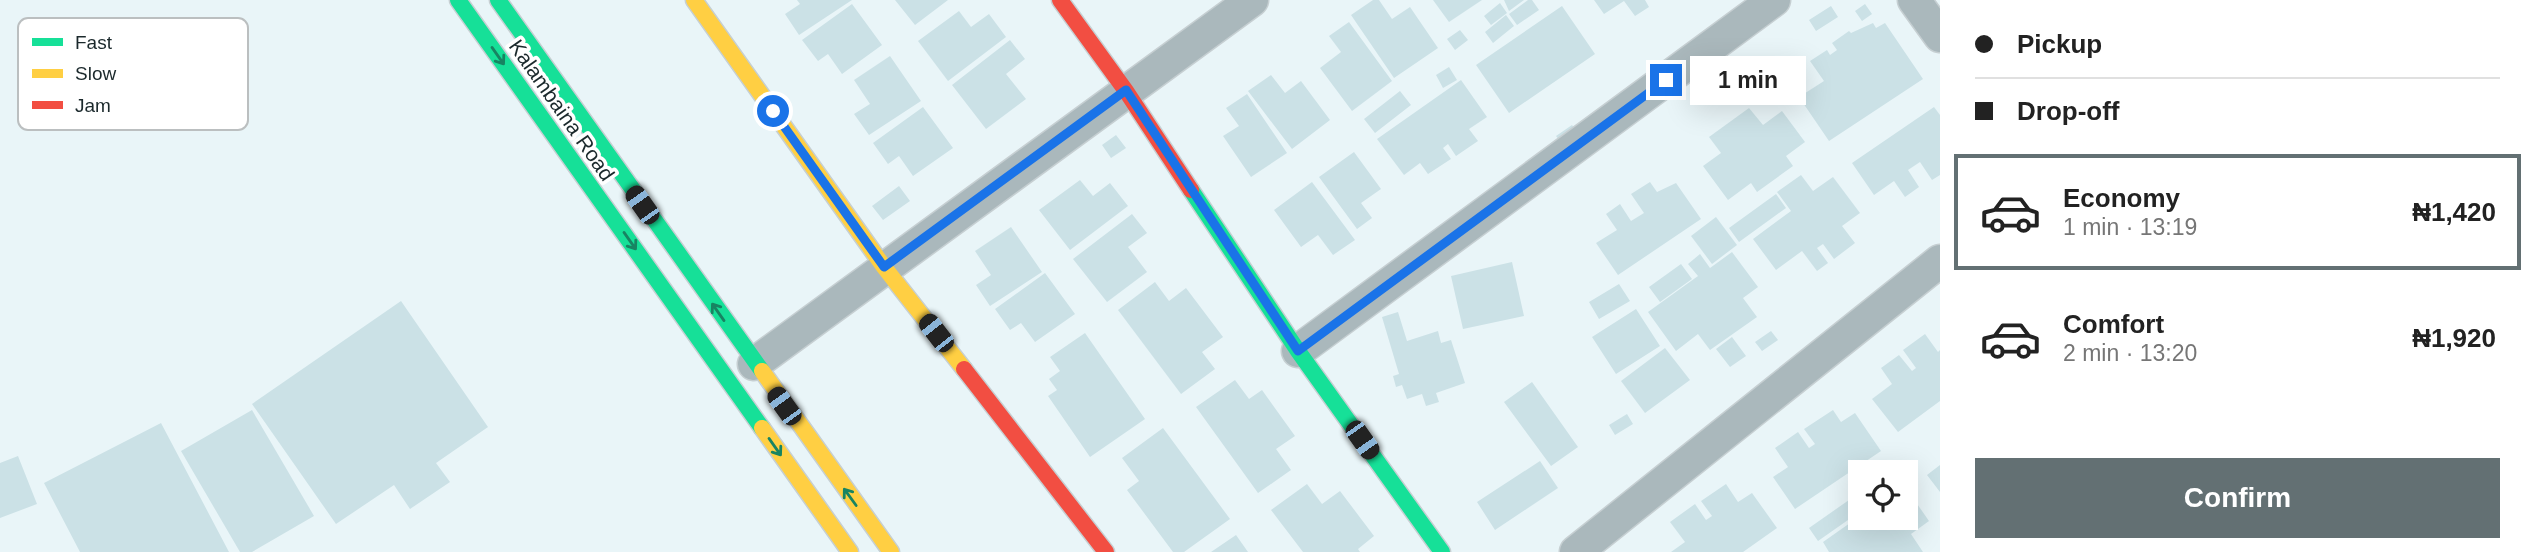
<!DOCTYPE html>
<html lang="en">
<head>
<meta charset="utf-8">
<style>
  :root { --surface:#fff; --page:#f2f2f2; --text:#222; --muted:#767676; --line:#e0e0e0; --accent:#637073 }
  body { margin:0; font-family:Helvetica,sans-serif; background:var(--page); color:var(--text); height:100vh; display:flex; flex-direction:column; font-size:26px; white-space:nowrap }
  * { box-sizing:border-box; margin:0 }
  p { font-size:23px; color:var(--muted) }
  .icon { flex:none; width:38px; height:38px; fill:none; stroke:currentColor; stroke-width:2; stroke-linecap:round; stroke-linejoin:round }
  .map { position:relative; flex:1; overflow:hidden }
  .details { display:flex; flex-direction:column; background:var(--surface); width:595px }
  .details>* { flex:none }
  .banner { display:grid; align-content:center; height:154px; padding:0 35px; background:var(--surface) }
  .controls { position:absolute; left:1848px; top:460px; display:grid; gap:14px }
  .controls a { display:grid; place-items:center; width:70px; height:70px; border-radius:0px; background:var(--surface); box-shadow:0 7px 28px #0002; font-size:35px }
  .end { position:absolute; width:32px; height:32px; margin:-16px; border:9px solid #1a73e8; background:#fff; box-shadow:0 0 0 4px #fff }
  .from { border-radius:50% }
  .bubble { position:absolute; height:49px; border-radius:0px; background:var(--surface); box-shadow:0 7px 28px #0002; font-size:23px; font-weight:700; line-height:49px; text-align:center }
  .car { position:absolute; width:21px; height:42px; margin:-21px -10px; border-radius:9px; box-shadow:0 0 5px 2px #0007; background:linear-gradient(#222 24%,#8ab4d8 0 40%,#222 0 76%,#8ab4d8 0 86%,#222 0) }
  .banner b { display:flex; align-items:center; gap:24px; height:66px; font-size:26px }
  .banner b+b { border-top:2px solid var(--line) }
  .banner i { width:18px; height:18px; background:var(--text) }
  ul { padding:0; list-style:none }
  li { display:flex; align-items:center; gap:21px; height:116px; margin:0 14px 10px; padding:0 21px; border:4px solid transparent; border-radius:0px }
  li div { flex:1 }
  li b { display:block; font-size:26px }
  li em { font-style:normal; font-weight:700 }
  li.selected { border-color:var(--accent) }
  li>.icon { width:63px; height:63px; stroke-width:1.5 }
  .primary-button { display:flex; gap:14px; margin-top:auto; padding:14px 35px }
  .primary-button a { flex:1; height:80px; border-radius:0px; background:var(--accent); color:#fff; font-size:28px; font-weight:700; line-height:80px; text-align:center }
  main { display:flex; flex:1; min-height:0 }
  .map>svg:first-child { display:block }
  .building { fill:#cbe1e6 }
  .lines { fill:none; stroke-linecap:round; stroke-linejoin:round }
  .street-casing { stroke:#c6cfd2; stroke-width:35 }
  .fast-casing { stroke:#c6cfd2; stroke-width:19 }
  .slow-casing { stroke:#c6cfd2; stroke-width:19 }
  .jam-casing { stroke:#c6cfd2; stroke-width:19 }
  .street { stroke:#aab8bc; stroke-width:32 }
  .fast { stroke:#16e098; stroke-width:16 }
  .slow { stroke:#ffcf43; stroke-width:16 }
  .jam { stroke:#f24e42; stroke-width:16 }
  .oneway { stroke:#188462 }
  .route { stroke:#1a73e8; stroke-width:9 }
  .labels { text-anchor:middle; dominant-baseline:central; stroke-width:7; stroke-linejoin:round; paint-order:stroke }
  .street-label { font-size:21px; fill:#1b292c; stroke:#fff }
  .key { fill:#fff; stroke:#bbbfc0; stroke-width:2 }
  .key-label { font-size:19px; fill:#1b292c }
</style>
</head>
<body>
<main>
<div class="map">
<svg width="1940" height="552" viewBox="0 0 1940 552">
  <rect width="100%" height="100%" fill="#e9f5f8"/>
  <path class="building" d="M797,0H852L799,35L785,14L800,4Z
    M895,0H948L915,25Z
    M1373,0H1379L1392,19L1410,7L1438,48L1394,78L1351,15Z
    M1433,0H1482L1449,22Z
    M1504,0H1524L1509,11Z
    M1528,0H1532L1539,10L1517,25L1509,14Z
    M1594,0H1645L1649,7L1635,16L1624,1L1604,14Z
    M1500,3L1507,13L1491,25L1484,16Z
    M852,4L882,45L842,74L828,54L818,61L802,40Z
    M1865,4L1872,14L1862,21L1855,11Z
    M1562,6L1595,54L1509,113L1476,65Z
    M1831,6L1838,17L1816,31L1809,20Z
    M959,11L971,27L989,14L1006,37L948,81L918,41Z
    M1506,15L1514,26L1493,43L1485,32Z
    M1349,22L1392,81L1352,111L1320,68L1341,52L1329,36Z
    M1873,23L1876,28L1885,23L1923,79L1829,141L1799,97L1824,81L1810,61L1827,50L1830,55L1837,50L1832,43L1849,31L1851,33Z
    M1460,30L1468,40L1455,50L1447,39Z
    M1010,40L1025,59L1006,74L1026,99L986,129L952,85Z
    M890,56L921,101L869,135L854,114L870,104L854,80Z
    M1449,67L1457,80L1443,88L1436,75Z
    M1271,75L1285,93L1301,81L1330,120L1292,149L1248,91Z
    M1461,80L1487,117L1469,129L1478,141L1456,156L1448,144L1443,148L1451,159L1428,174L1420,163L1404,175L1377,139Z
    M1400,91L1411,105L1375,133L1364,119Z
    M1247,94L1287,153L1251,177L1223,136L1239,126L1226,108Z
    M923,107L953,148L913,176L899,156L888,164L873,143Z
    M1934,107L1940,115V175L1932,180L1920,162L1908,170L1919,187L1905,197L1894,181L1874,195L1852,163Z
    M1749,108L1763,125L1782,111L1805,142L1786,156L1793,166L1757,192L1751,183L1728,200L1703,166L1721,153L1709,137Z
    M1572,125L1581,137L1565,148L1556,136Z
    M1116,135L1126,148L1111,158L1102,145Z
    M1354,152L1381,189L1361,203L1372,218L1357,229L1319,177Z
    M1801,175L1813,191L1833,177L1860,213L1842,226L1855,243L1834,259L1823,244L1817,248L1828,263L1817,271L1802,251L1776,270L1753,239L1791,211L1777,192Z
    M1080,180L1093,196L1110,183L1128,206L1070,250L1039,210Z
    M1312,182L1355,240L1333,255L1318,235L1301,247L1274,210Z
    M1650,182L1657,192L1676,183L1701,219L1618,275L1596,243L1617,230L1606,214L1620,204L1631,221L1644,213L1631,194Z
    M899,186L910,201L883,220L872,206Z
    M1776,194L1786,208L1739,242L1729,228Z
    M1132,214L1147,233L1128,247L1147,272L1107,302L1073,259Z
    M1716,217L1737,245L1712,264L1691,236Z
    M1011,227L1042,272L990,306L976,285L991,275L975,251Z
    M1732,252L1758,287L1743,298L1757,317L1710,350L1698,334L1676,351L1648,312L1698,276L1688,264L1700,254L1710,268Z
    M1512,262L1524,316L1463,329L1451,276Z
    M1681,264L1692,279L1660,302L1649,287Z
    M1045,273L1075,314L1035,342L1021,323L1010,330L995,309Z
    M1155,282L1169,301L1186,288L1223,337L1202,352L1215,369L1181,394L1118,310Z
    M1619,284L1630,301L1599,319L1589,302Z
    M401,301L488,427L436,463L450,482L410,509L394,485L336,524L252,404Z
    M1636,309L1660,346L1616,374L1592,337Z
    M1398,312L1407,341L1438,331L1441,343L1451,340L1465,383L1436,393L1439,402L1426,406L1422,394L1407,399L1402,385L1396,387L1393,376L1399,374L1382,317Z
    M1771,331L1778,340L1762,351L1755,342Z
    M1085,333L1145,419L1090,457L1048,396L1057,390L1049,379L1060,371L1050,357Z
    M1925,334L1938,352L1940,350V401L1898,432L1872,399L1892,384L1881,368L1899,355L1912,371L1916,368L1903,350Z
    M1732,337L1746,356L1730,367L1716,349Z
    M1665,348L1690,380L1645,413L1621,381Z
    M1235,380L1249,399L1262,390L1295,436L1276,449L1291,470L1258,493L1196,407Z
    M1532,382L1578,447L1551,466L1504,402Z
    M252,410L314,516L252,552H240L181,451Z
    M1833,410L1841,422L1855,413L1881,451L1795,509L1773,477L1788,467L1775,448L1798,432L1809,448L1815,444L1804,429Z
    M1627,414L1633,424L1615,435L1609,425Z
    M161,423L229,552H80L44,483Z
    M1163,428L1230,519L1184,552H1173L1127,490L1139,481L1122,458Z
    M18,456L37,504L0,518V463Z
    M1540,461L1558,488L1495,530L1477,502Z
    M1940,465V492L1927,475Z
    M1307,484L1322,504L1340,491L1374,536L1358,549L1360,552H1303L1271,510Z
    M1726,484L1738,502L1752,493L1777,528L1743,552H1671L1685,542L1670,522L1695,504L1706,520L1712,516L1701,501Z
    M1906,488L1929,521L1911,534L1923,552H1829L1823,542L1860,516L1906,518Z
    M1849,500L1858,513L1818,541L1809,528Z
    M1236,535L1248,552H1211Z"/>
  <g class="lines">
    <g class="street-casing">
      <path id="street" d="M1914,0L1940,36
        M1298,351L1774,0
        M754,364L1252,0
        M1576,552L1940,261"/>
    </g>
    <g class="fast-casing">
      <path id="fast" d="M458,0L762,428
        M498,0L762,371
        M1191,190L1298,351L1442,552"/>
    </g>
    <g class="slow-casing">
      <path id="slow" d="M694,0L884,267L964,369
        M762,371L891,552
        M762,428L850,552"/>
    </g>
    <g class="jam-casing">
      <path id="jam" d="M1060,0L1126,91L1191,190
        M964,369L1106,552"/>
    </g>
    <use href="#street" class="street"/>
    <use href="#fast" class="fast"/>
    <use href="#slow" class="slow"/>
    <use href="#jam" class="jam"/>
  </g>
  <defs><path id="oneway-shaft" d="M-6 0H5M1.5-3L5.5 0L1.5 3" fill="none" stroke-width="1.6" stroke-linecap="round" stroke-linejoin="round" transform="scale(1.75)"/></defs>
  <g class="oneway">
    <use href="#oneway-shaft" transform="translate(498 56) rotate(55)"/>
    <use href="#oneway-shaft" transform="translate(630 241) rotate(55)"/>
    <use href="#oneway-shaft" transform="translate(718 312) rotate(-125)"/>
    <use href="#oneway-shaft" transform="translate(775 447) rotate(55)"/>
    <use href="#oneway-shaft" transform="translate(850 497) rotate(-126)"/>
  </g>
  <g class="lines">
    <path class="route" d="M773,111L884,267L1126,90L1298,351L1666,80"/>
  </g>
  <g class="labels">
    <g class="street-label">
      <text transform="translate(562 110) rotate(55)">Kalambaina Road</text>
    </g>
  </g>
  <rect x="18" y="18" width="230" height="112" rx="10" class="key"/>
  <rect x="32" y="38" width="31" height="8" fill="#16e098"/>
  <rect x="32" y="69" width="31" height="9" fill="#ffcf43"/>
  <rect x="32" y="101" width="31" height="8" fill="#f24e42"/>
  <g class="key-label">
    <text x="75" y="49">Fast</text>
    <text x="75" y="80">Slow</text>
    <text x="75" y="112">Jam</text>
  </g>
</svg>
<div class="controls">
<a><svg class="icon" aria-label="locate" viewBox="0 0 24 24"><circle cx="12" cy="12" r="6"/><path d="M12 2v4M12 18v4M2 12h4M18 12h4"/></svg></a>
</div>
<i class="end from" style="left:773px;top:111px"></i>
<i class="end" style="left:1666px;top:80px"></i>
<div class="bubble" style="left:1690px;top:56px;width:116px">1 min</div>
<i class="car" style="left:642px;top:205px;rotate:325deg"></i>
<i class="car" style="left:936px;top:333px;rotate:322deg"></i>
<i class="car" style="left:784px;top:406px;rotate:324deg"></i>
<i class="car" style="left:1362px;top:440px;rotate:145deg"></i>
</div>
<section class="details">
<div class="banner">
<b><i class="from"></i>Pickup</b>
<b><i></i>Drop-off</b>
</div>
<ul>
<li class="selected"><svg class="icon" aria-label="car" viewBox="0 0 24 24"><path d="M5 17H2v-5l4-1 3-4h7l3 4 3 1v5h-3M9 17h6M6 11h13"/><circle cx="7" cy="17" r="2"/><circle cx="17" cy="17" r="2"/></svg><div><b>Economy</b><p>1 min · 13:19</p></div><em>₦1,420</em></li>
<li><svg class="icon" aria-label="car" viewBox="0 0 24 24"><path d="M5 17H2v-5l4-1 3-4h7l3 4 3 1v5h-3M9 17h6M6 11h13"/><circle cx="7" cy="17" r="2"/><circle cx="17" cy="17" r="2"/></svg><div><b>Comfort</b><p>2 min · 13:20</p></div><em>₦1,920</em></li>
</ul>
<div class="primary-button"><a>Confirm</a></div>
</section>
</main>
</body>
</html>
